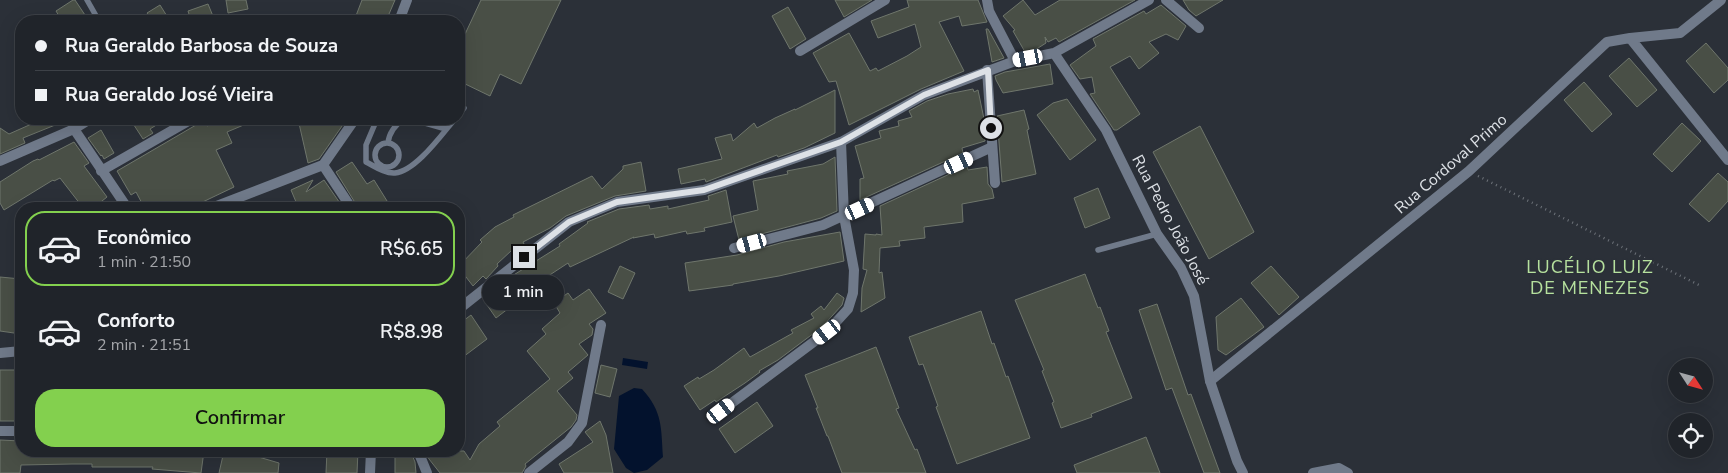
<!DOCTYPE html>
<html lang="pt">
<head>
<meta charset="utf-8">
<style>
  :root { --surface:#20242a; --page:#2d3036; --text:#f1f3f6; --muted:#a2a4a8; --line:#3d4147; --accent:#83d04e }
  body { margin:0; font-family:"Nunito Sans",sans-serif; background:var(--page); color:var(--text); height:100vh; display:flex; flex-direction:column; font-size:19px; white-space:nowrap }
  * { box-sizing:border-box; margin:0 }
  p { font-size:16px; color:var(--muted) }
  .icon { flex:none; width:28px; height:28px; fill:none; stroke:currentColor; stroke-width:2; stroke-linecap:round; stroke-linejoin:round }
  .map { position:relative; flex:1; overflow:hidden }
  .side { position:absolute; left:15px; top:202px; width:450px; height:255px; display:flex; flex-direction:column; background:var(--surface); border-radius:20px; box-shadow:0 5px 20px #0002,0 0 0 1px var(--line) }
  .side>* { flex:none }
  .banner { position:absolute; left:15px; top:15px; width:450px; height:110px; border-radius:20px; box-shadow:0 5px 20px #0002,0 0 0 1px var(--line); display:grid; align-content:center; height:110px; padding:0 20px; background:var(--surface) }
  .needle { width:32px; rotate:126deg }
  .buttons { position:absolute; left:1668px; top:358px; display:grid; gap:10px }
  .buttons a { display:grid; place-items:center; width:45px; height:45px; border-radius:50%; background:var(--surface); box-shadow:0 5px 20px #0002,0 0 0 1px var(--line); font-size:25px }
  .end { position:absolute; width:22px; height:22px; margin:-11px; border:6px solid #dde1e6; background:#111; box-shadow:0 0 0 2px #111 }
  .from { border-radius:50% }
  .bubble { position:absolute; height:35px; border-radius:18px; background:var(--surface); box-shadow:0 5px 20px #0002,0 0 0 1px var(--line); font-size:16px; font-weight:600; line-height:35px; text-align:center }
  .car { position:absolute; width:15px; height:30px; margin:-15px -8px; border-radius:6px; box-shadow:0 0 4px 1px #0007; background:linear-gradient(#fff 24%,#345 0 40%,#fff 0 76%,#345 0 86%,#fff 0) }
  .banner b { display:flex; align-items:center; gap:18px; height:48px; font-size:19px }
  .banner b+b { border-top:1px solid var(--line) }
  .banner i { width:12px; height:12px; background:var(--text) }
  ul { padding:9px 0 0; list-style:none }
  li { display:flex; align-items:center; gap:15px; height:75px; margin:0 10px 8px; padding:0 10px; border:2px solid transparent; border-radius:20px }
  li div { flex:1 }
  li b { display:block; font-size:19px }
  li em { font-style:normal; font-weight:600 }
  li.on { border-color:var(--accent) }
  li>.icon { width:45px; height:45px; stroke-width:1.5 }
  .cta { display:flex; gap:10px; margin-top:auto; padding:10px 20px }
  .cta a { flex:1; height:58px; border-radius:20px; background:var(--accent); color:#111; font-size:20px; font-weight:600; line-height:58px; text-align:center }
  .map>svg:first-child { display:block }
  .water { fill:#03122d }
  .building { fill:#494f46; stroke:#6f766c }
  .lines { fill:none; stroke-linecap:round; stroke-linejoin:round }
  .path { stroke:#6d7279; stroke-width:2.5; stroke-dasharray:1 4; stroke-linecap:butt }
  .service { stroke:#707a8a; stroke-width:5.5 }
  .minor { stroke:#707a8a; stroke-width:10 }
  .tertiary { stroke:#707a8a; stroke-width:10 }
  .route { stroke:#dde1e6; stroke-width:6 }
  .labels { text-anchor:middle; dominant-baseline:central; stroke-width:4; stroke-linejoin:round; paint-order:stroke }
  .street-label { font-size:16px; fill:#dde1e6; stroke:#2b3038 }
  .neighbourhood-label { font-size:18px; letter-spacing:1px; fill:#b6e19e; stroke:#2b3038 }
</style>
</head>
<body>
<div class="map">
<svg width="1728" height="473" viewBox="0 0 1728 473">
  <rect width="100%" height="100%" fill="#2b3038"/>
  <path class="water" d="M623,358L648,362L647,369L622,365Z
    M634,388L642,389C663,412 661,428 663,457L647,470L634,473L626,468L614,449L619,396Z"/>
  <path class="building" d="M73,0H75L89,21H62L56,11Z
    M226,0H246L248,9L228,13Z
    M362,0H395L386,21H354Z
    M481,0H561L521,84L500,74L490,96L459,81V74L464,63L459,61V47Z
    M835,0H872L844,17Z
    M907,0H978L987,22L962,26L959,16L939,22L964,71L921,89L849,125L836,81L829,82L813,53L849,33L870,71L876,68L878,71L907,56L921,47L915,24L878,38L871,21L909,7Z
    M1023,0L1035,15L1060,0H1135L1059,42L1056,38L1048,42L1045,37L1046,43L1035,50L1025,52L1013,31L1015,30L1003,16Z
    M1183,0H1223L1196,16L1189,10Z
    M208,4L215,21H191L188,11Z
    M160,5L170,21H153L147,13Z
    M1161,5L1186,26L1178,40L1166,34L1149,42L1159,53L1139,69L1130,56L1110,67L1140,114L1117,130H1114L1090,94L1095,93L1092,77L1080,79L1070,65L1096,46L1093,39L1144,11L1146,14Z
    M788,7L806,39L790,49L772,16Z
    M986,29H988L1004,58L992,62Z
    M1706,43L1728,68V80L1714,93L1686,61Z
    M1629,58L1657,90L1637,107L1609,76Z
    M1050,64L1053,84L1003,93L996,80L995,76L1005,72Z
    M1584,82L1612,114L1592,132L1564,100Z
    M973,89L974,92L978,90L984,119L985,141L962,148L963,153L860,200V179L864,178L855,146L881,138L879,131L899,126L898,121L912,117L909,111L927,101L948,94Z
    M835,90V133L804,148L778,157L777,155L706,182L705,179L681,184L678,169L722,159L715,138L731,134L733,141L754,123L757,128L775,118L795,109V110Z
    M1067,99L1096,140L1070,160L1037,115L1053,103Z
    M1024,110L1029,129L1027,130L1036,174L1002,182L997,116Z
    M35,119H70L23,138L25,143L0,154V128L9,134L36,122Z
    M130,119H166L150,129L153,133L143,139Z
    M224,119H258L227,132L232,143L216,150L234,187L188,209H145L136,192L131,195L117,171L196,125L205,122L207,126Z
    M298,119H347L319,159L308,163Z
    M1682,123L1701,141L1672,172L1653,154Z
    M1200,126L1254,232L1209,259L1153,152Z
    M101,130L114,153L104,159L102,155L101,156L88,138Z
    M74,142L89,163L84,166L107,197L92,209H84L60,178L54,181L53,180L4,210L0,203V182L33,161L38,159L39,160Z
    M835,157L837,211L821,218L739,240L733,216L758,210L753,181L788,174L787,171L823,164Z
    M352,162L367,184L374,180L392,209H359L336,172Z
    M641,162L646,191L615,196L566,216L550,228L523,242L524,244L512,250L497,264L498,266L486,279L483,276L473,286L459,268V266L482,242L480,240L495,227L514,217L513,215L592,176L602,189L623,169V166Z
    M967,166L968,170L987,167L988,184L992,189L994,198L962,204L963,222L924,227L925,238L899,241L900,246L880,248L879,273L882,272L885,298L861,312L862,288L867,270L863,269L865,234L876,235V234L882,235L880,206Z
    M1718,173L1728,182V201L1709,222L1689,204Z
    M313,180L306,192L324,180L344,209H299L291,190Z
    M1098,188L1110,218L1085,228L1074,198Z
    M726,190L732,222L704,228L705,231L687,234L686,231L655,238L654,234L633,238L634,237L570,267L568,263L539,282L543,289L528,299L526,295L496,318L487,305V301L515,280L512,276L560,246L559,244L588,223L587,222L619,209L649,205L650,209L668,206V209L709,200L708,196Z
    M840,232L844,261L779,276L733,284V285L689,291L685,263L737,255L784,242Z
    M620,266L635,273L623,299L608,292Z
    M1271,266L1299,297L1279,315L1251,283Z
    M1085,274L1098,308L1100,307L1109,331L1106,332L1132,398L1091,414L1092,417L1061,428L1052,403L1054,402L1042,371L1044,370L1015,300Z
    M0,277L21,279V334L0,331Z
    M589,289L606,313L589,324L593,329L592,335L579,344L588,355L568,372L573,378L557,391L577,415L576,420L571,427L525,464L526,466L522,473H440L429,459L427,455L432,454L429,451H464L470,460L479,444L500,426L497,422L550,379L527,351L546,334L542,329L560,313L554,303L568,293L573,300Z
    M837,293L844,298L842,305L822,327L778,360L759,371L760,372L745,383L716,402L715,400L700,410L684,386L698,377L699,379L714,370L744,348L750,357L793,333L791,330L814,318L811,314L821,306L824,310Z
    M1241,298L1264,327L1226,355L1218,350L1216,317Z
    M1157,304L1188,395L1191,394L1220,473H1204L1172,388L1166,390L1139,310Z
    M981,311L992,344L994,343L1006,377L1008,376L1030,438L957,464L936,407L938,406L923,364L919,365L909,337Z
    M471,315L487,339L459,360V324Z
    M876,347L899,408L896,409L915,450L917,449L926,473H842L828,436H827L816,408H818L805,375Z
    M601,365L617,369L610,397L595,393Z
    M0,370H21L19,421H0Z
    M757,402L773,426L735,453L719,429Z
    M600,421L606,435L613,473H564L559,464L593,442L585,432Z
    M1146,437L1160,473H1077L1074,465Z
    M0,440L21,441V451H204L201,473L152,469L153,467H92V464H72L21,465L20,473H0Z
    M224,451L245,453L279,463L278,473H219Z
    M327,451H358L357,473H326Z
    M412,455L415,462L416,473H395V456Z"/>
  <g class="lines">
    <path class="path" d="M1478,176L1699,285"/>
    <path class="service" d="M87,0L99,21
      M459,106L464,108L459,114
      M377,119L366,145V162C374,166 386,174 395,173C416,171 442,134 455,119
      M411,119L446,129
      M375 155a12 12 0 1 1 24 0a12 12 0 1 1-24 0Z
      M388,143C389,133 395,125 404,119
      M1098,250L1157,234"/>
    <path class="minor" d="M987,0L989,11L1015,61
      M1166,0L1199,28
      M399,21L407,0
      M1630,38L1728,160
      M800,51L885,0
      M987,70L995,183
      M74,129L128,209
      M0,161L74,129L90,119
      M323,165L352,209
      M101,171L192,119
      M209,209L323,165L355,119
      M734,248L823,225L992,147
      M1210,381L1469,171L1607,42L1630,38L1680,33L1721,0
      M721,411L827,332L848,309L853,293L854,270L844,216L841,142
      M0,431H21
      M418,451L427,473
      M529,473L568,442L582,423L601,325
      M1313,473L1339,468L1348,473"/>
    <path class="tertiary" d="M1054,53L1106,130L1157,234L1181,268L1194,296L1210,381L1237,461L1243,473
      M459,309L569,222L617,202L704,190L841,142L924,95L1015,61L1054,53L1149,0
      M0,353L21,351
      M370,473L371,451"/>
  </g>
  <g class="lines">
    <path class="route" d="M524,257L569,222L617,202L704,190L841,142L924,95L988,70L991,128"/>
  </g>
  <g class="labels">
    <g class="street-label">
      <text transform="translate(1451 164) rotate(-41)">Rua Cordoval Primo</text>
      <text transform="translate(1170 220) rotate(62)">Rua Pedro João José</text>
    </g>
    <g class="neighbourhood-label">
      <text x="1590" y="267">LUCÉLIO LUIZ<tspan x="1590" dy="21">DE MENEZES</tspan></text>
    </g>
  </g>
</svg>
<div class="buttons">
<a><svg class="needle" viewBox="-14 -14 28 28"><path d="M0-13l5 13h-10z" fill="#e53935"/><path d="M0 13l5-13h-10z" fill="#a2a4a8"/></svg></a>
<a><svg class="icon" aria-label="locate" viewBox="0 0 24 24"><circle cx="12" cy="12" r="6"/><path d="M12 2v4M12 18v4M2 12h4M18 12h4"/></svg></a>
</div>
<i class="end from" style="left:991px;top:128px"></i>
<i class="end" style="left:524px;top:257px"></i>
<div class="bubble" style="left:482px;top:275px;width:82px">1 min</div>
<i class="car" style="left:1028px;top:58px;rotate:259deg"></i>
<i class="car" style="left:959px;top:163px;rotate:65deg"></i>
<i class="car" style="left:860px;top:209px;rotate:65deg"></i>
<i class="car" style="left:752px;top:243px;rotate:255deg"></i>
<i class="car" style="left:827px;top:332px;rotate:233deg"></i>
<i class="car" style="left:721px;top:411px;rotate:53deg"></i>
<div class="banner">
<b><i class="from"></i>Rua Geraldo Barbosa de Souza</b>
<b><i></i>Rua Geraldo José Vieira</b>
</div>
<section class="side">
<ul>
<li class="on"><svg class="icon" aria-label="car" viewBox="0 0 24 24"><path d="M5 17H2v-5l4-1 3-4h7l3 4 3 1v5h-3M9 17h6M6 11h13"/><circle cx="7" cy="17" r="2"/><circle cx="17" cy="17" r="2"/></svg><div><b>Econômico</b><p>1 min · 21:50</p></div><em>R$6.65</em></li>
<li><svg class="icon" aria-label="car" viewBox="0 0 24 24"><path d="M5 17H2v-5l4-1 3-4h7l3 4 3 1v5h-3M9 17h6M6 11h13"/><circle cx="7" cy="17" r="2"/><circle cx="17" cy="17" r="2"/></svg><div><b>Conforto</b><p>2 min · 21:51</p></div><em>R$8.98</em></li>
</ul>
<div class="cta"><a>Confirmar</a></div>
</section>
</div>
</body>
</html>
